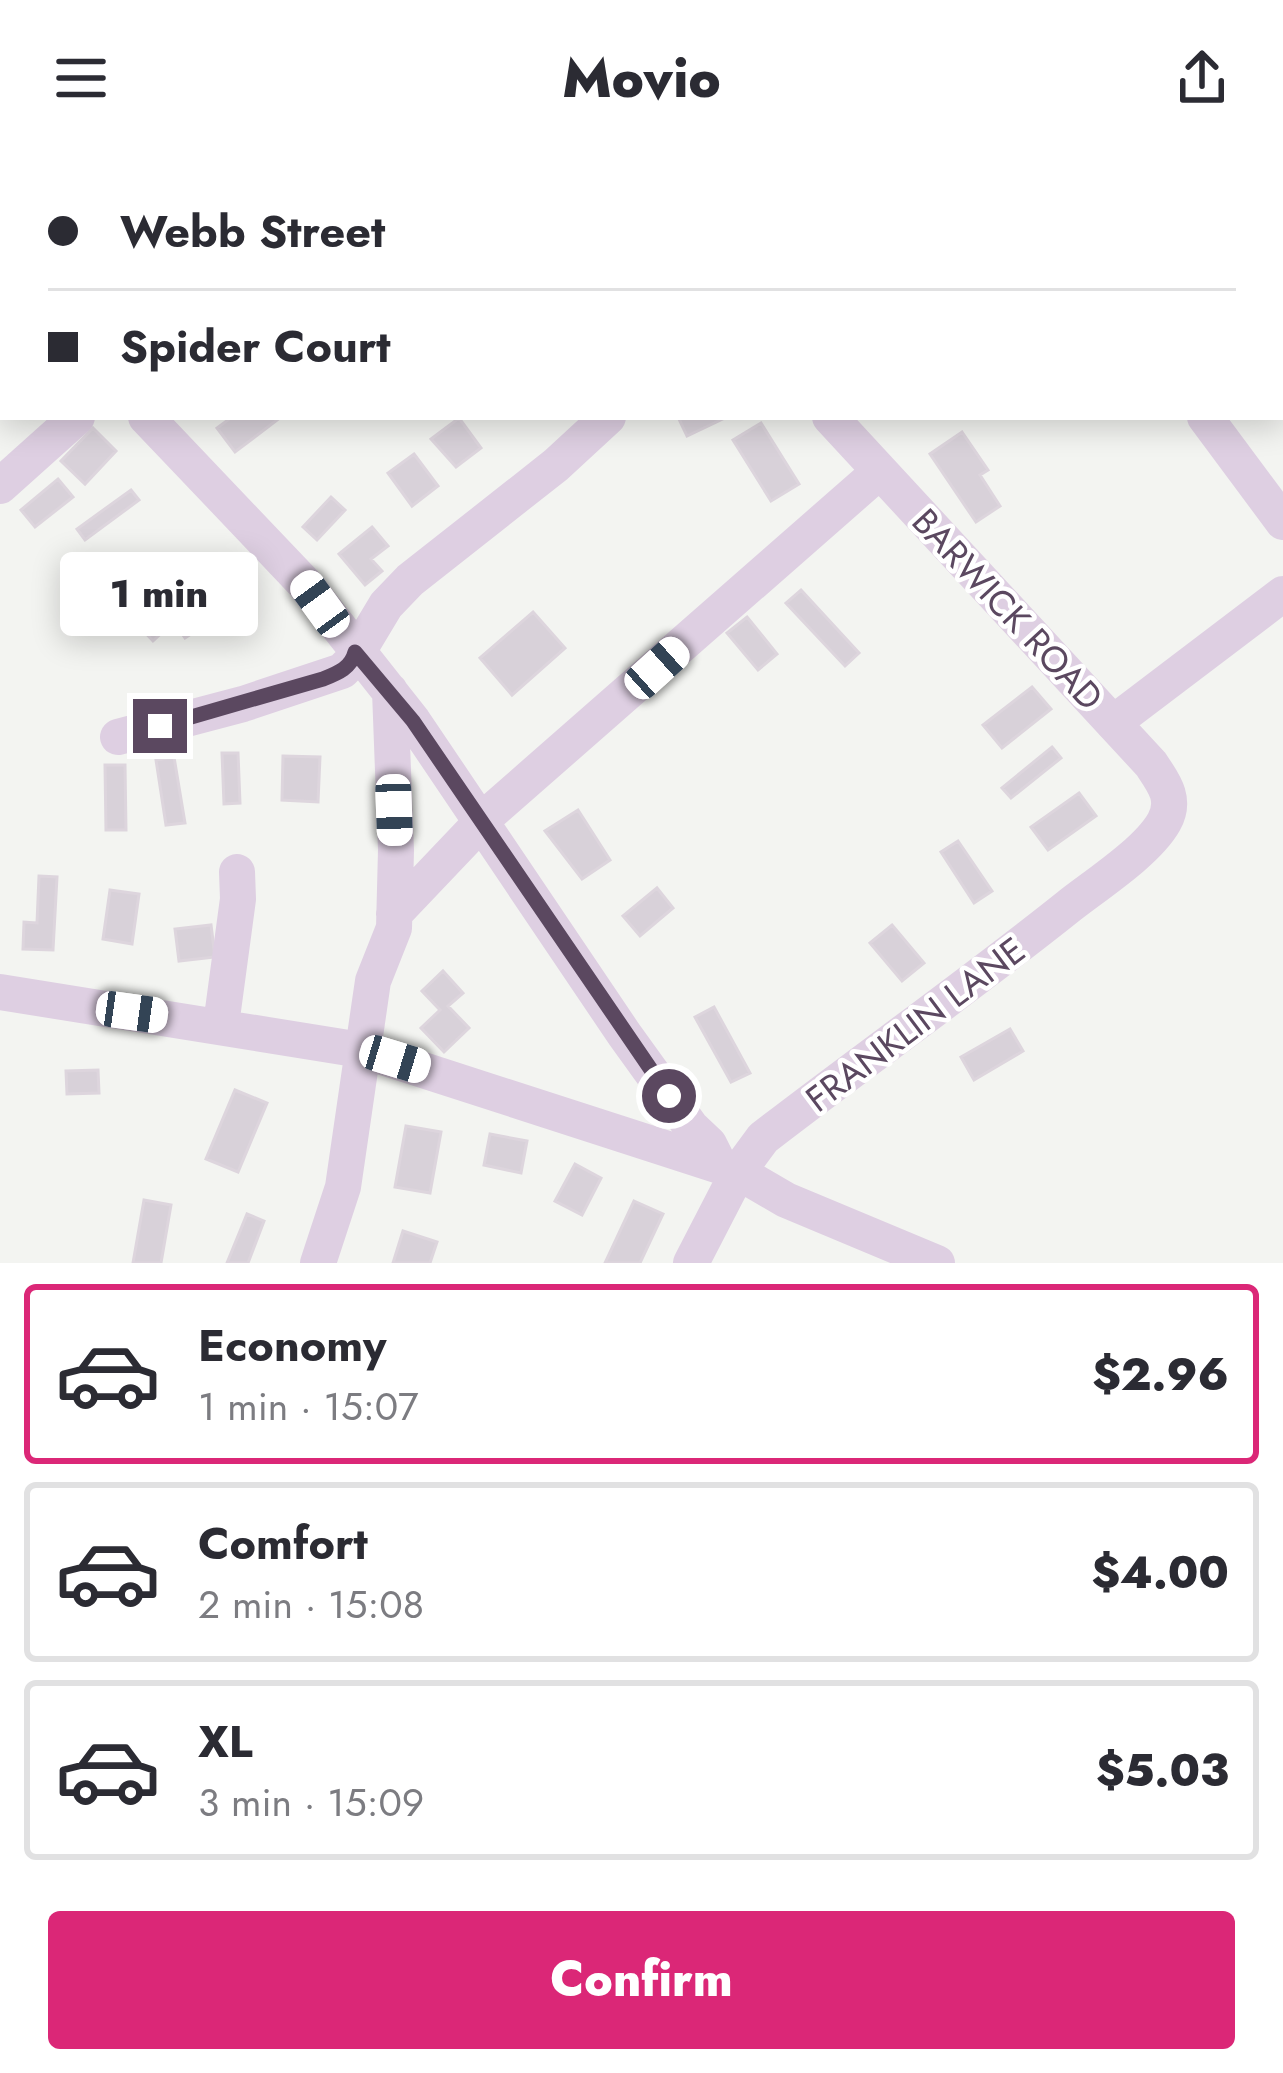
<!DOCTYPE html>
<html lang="en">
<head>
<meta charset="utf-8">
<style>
  :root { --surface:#fff; --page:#f7f7f7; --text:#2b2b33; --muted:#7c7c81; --line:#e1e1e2; --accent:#db2777 }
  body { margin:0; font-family:Jost,sans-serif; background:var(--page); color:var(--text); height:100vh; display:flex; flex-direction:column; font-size:45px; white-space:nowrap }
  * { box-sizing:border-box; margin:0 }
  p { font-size:39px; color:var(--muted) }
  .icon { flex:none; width:66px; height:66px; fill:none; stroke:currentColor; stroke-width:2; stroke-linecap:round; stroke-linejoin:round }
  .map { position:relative; height:1107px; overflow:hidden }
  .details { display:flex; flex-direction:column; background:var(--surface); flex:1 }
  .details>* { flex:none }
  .banner { position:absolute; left:0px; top:0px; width:1284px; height:264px; box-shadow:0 6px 30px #0003; display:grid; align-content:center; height:264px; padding:0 48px; background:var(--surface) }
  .end { position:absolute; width:54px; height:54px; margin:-27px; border:15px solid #5b4860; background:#fff; box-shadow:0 0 0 6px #fff }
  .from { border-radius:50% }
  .bubble { position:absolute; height:84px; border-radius:12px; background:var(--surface); box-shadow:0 6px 30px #0003; font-size:39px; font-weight:800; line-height:84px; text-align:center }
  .car { position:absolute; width:36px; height:72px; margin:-36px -18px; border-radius:15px; box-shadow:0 0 9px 3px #0007; background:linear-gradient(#fff 24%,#345 0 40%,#fff 0 76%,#345 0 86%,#fff 0) }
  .banner b { display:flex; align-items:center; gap:42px; height:114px; font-size:45px }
  .banner b+b { border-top:3px solid var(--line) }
  .banner i { width:30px; height:30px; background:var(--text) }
  ul { padding:21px 0 0; list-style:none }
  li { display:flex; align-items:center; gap:36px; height:180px; margin:0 24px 18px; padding:0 24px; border:6px solid var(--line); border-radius:12px }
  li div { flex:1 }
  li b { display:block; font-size:45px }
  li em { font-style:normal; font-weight:800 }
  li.active { border-color:var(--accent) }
  li>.icon { width:108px; height:108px; stroke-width:1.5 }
  .action { display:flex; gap:24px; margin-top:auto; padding:24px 48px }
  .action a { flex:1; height:138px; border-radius:12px; background:var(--accent); color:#fff; font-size:48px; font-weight:800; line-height:138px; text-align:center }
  header { display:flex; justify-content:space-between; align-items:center; height:156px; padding:0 48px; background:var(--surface); font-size:54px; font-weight:800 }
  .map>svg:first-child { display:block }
  .building { fill:#d8d1d9; stroke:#ddd5dd; stroke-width:3 }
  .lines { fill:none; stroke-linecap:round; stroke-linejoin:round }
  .minor { stroke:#decfe2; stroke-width:36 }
  .route { stroke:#5b4860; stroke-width:15 }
  .labels { text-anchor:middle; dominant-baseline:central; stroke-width:9; stroke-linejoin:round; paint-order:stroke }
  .street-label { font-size:36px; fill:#5b4860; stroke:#fff }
</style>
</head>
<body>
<header><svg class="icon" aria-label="menu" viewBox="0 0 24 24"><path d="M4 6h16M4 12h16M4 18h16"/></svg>Movio<svg class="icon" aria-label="share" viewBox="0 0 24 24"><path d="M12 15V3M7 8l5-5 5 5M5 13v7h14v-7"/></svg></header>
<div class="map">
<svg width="1283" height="1107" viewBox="0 0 1283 1107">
  <rect width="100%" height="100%" fill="#f3f4f1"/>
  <path class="building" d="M232,261H281L235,296L217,272Z
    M678,261H727L687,280Z
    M459,262L481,292L456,311L431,283Z
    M761,267L799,328L771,345L733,284Z
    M93,272L116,295L85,328L61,305Z
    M962,276L988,314L980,319L1000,350L976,366L930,298Z
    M414,298L438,330L412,350L388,317Z
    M58,323L73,341L35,371L21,354Z
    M131,334L139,344L85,384L77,373Z
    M331,341L345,354L317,384L303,371Z
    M372,371L388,390L371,403L382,415L365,429L339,398Z
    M171,406L211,465L185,482L145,424Z
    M801,434L859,497L845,510L786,447Z
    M153,455L168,471L153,485L138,469Z
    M533,456L565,492L512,539L480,502Z
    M747,461L777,498L758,514L727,477Z
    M1032,531L1051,553L1002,592L983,569Z
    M1052,591L1061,602L1011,642L1002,632Z
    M222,597H238L240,647L224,648Z
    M283,600L320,601L318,646L282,644Z
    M174,601L185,667L166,669L156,604Z
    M105,609H125L126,674H106Z
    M1079,637L1096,660L1048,694L1031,671Z
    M578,654L610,704L582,723L545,675Z
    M958,685L992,735L974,747L941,696Z
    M39,720L57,721L53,794L23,793L24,766L37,767Z
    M657,732L673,752L640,780L623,760Z
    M110,734L139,738L132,788L103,783Z
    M211,769L215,801L179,805L175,773Z
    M892,769L924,807L902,825L870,787Z
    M443,815L463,837L448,850L469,872L444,896L421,872L440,854L422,835Z
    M714,851L750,917L731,926L695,861Z
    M1010,873L1023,895L974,924L961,901Z
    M98,914L99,937L67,938L66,915Z
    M235,934L267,947L238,1016L206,1003Z
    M406,970L441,976L430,1037L395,1031Z
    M490,978L527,985L521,1017L484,1009Z
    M575,1008L601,1022L582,1059L555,1045Z
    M144,1044L171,1049L161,1107H133Z
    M634,1045L663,1058L640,1107H605Z
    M247,1058L264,1065L248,1107H227Z
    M403,1075L437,1086L430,1107H393Z"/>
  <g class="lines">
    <path class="minor" d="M575,0L578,3
      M1017,0L1019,3
      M946,3L950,0
      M0,100L3,103
      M146,261L304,427L413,565L624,878L691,971L709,988L720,1010L738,1016L786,1044L937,1107
      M1205,261L1283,366
      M0,330L77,261
      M1113,567L1283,438
      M118,581L243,548L342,515L353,504L386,449L410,424L556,309L608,261
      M394,758L491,656L880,315
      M0,836L361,894L720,1010
      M221,869L238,743L237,716
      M318,1107L343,1031L373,825L394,772L396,694L390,535
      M691,1107L738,1016L763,982C864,904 969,830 1069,750C1097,728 1147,696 1164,666C1177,643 1163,626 1151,608L830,261"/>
  </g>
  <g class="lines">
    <path class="route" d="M160,570L323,523C338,517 351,512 355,496L413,565L669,940"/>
  </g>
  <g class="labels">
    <g class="street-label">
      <text transform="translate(1008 453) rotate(47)">BARWICK ROAD</text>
      <text transform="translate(915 868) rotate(-37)">FRANKLIN LANE</text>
    </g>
  </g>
</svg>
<i class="end from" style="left:669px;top:940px"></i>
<i class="end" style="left:160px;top:570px"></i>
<div class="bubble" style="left:60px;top:396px;width:198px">1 min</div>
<i class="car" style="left:320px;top:448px;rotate:324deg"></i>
<i class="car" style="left:657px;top:512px;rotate:48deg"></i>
<i class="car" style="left:394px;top:654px;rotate:178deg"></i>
<i class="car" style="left:132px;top:856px;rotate:98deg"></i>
<i class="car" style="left:395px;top:903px;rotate:107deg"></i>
<div class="banner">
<b><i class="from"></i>Webb Street</b>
<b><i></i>Spider Court</b>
</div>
</div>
<section class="details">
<ul>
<li class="active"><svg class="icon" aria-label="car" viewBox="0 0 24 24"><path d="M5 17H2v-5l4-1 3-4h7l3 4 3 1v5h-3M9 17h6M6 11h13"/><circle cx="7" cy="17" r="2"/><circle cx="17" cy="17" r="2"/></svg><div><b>Economy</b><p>1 min · 15:07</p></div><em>$2.96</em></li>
<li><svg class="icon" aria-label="car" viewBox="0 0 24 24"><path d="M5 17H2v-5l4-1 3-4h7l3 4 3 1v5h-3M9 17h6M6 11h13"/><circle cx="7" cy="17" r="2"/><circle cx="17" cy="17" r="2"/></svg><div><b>Comfort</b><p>2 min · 15:08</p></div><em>$4.00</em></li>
<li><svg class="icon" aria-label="car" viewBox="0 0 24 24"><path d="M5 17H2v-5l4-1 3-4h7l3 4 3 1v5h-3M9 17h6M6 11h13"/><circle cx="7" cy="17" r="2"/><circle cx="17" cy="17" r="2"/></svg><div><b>XL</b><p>3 min · 15:09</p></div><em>$5.03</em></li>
</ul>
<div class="action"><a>Confirm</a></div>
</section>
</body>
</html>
